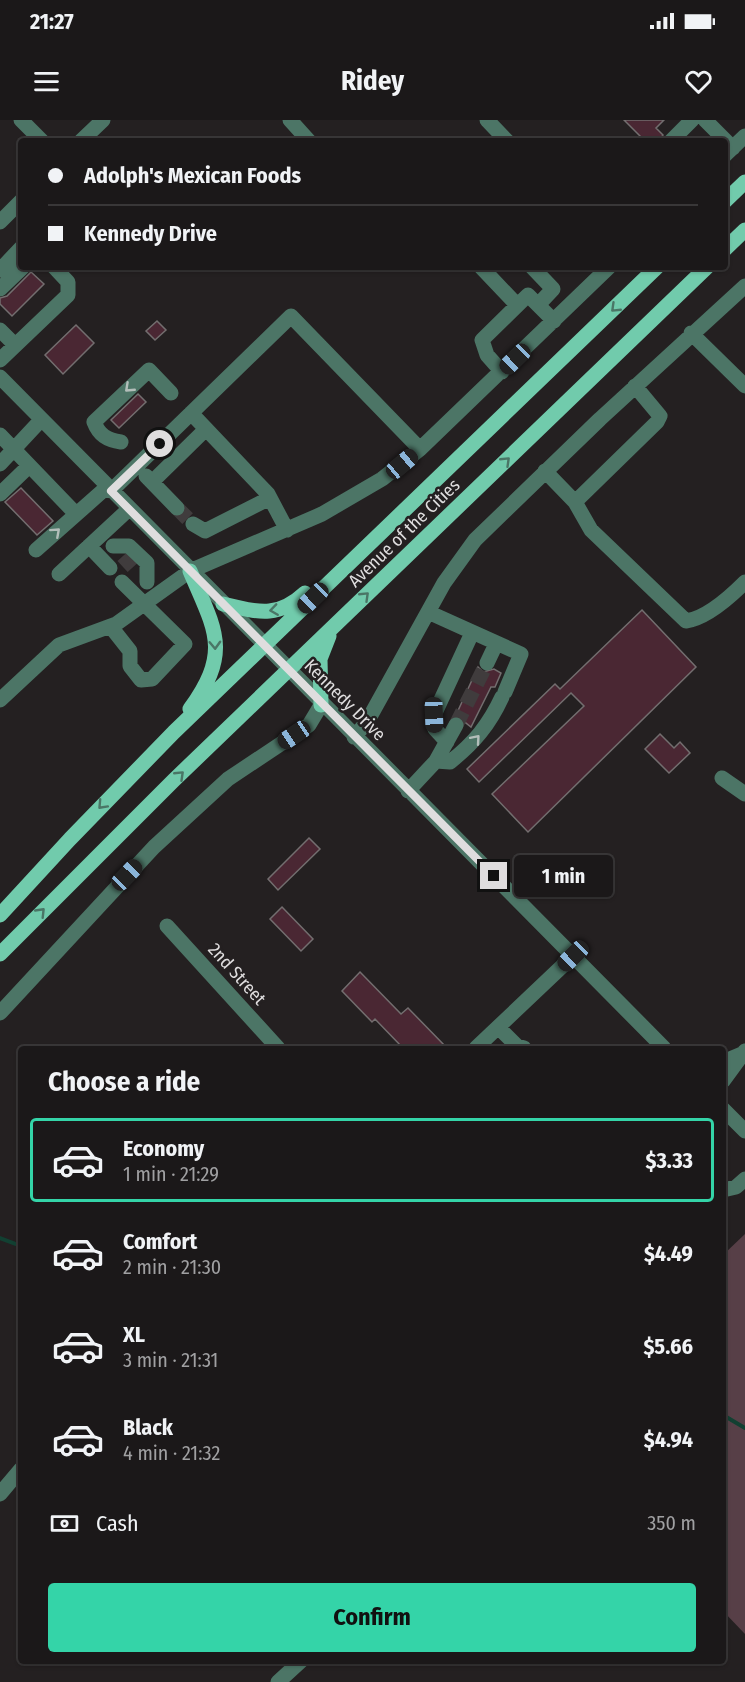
<!DOCTYPE html>
<html lang="en">
<head>
<meta charset="utf-8">
<style>
  :root { --surface:#1b1819; --page:#242122; --text:#f1f3f6; --muted:#a0a0a2; --line:#393738; --accent:#34d4a8 }
  body { margin:0; font-family:"Fira Sans Condensed",sans-serif; background:var(--page); color:var(--text); height:100vh; display:flex; flex-direction:column; font-size:22px; white-space:nowrap }
  * { box-sizing:border-box; margin:0 }
  p { font-size:20px; color:var(--muted) }
  .icon { flex:none; width:33px; height:33px; fill:none; stroke:currentColor; stroke-width:2; stroke-linecap:round; stroke-linejoin:round }
  .map { position:relative; flex:1; overflow:hidden }
  .panel { position:absolute; left:18px; top:926px; width:708px; height:618px; display:flex; flex-direction:column; background:var(--surface); border-radius:6px; box-shadow:0 2px 4px #0004,0 0 0 2px var(--line) }
  .panel>* { flex:none }
  .guide { position:absolute; left:18px; top:18px; width:710px; height:132px; border-radius:6px; box-shadow:0 2px 4px #0004,0 0 0 2px var(--line); display:grid; align-content:center; height:132px; padding:0 30px; background:var(--surface) }
  .end { position:absolute; width:27px; height:27px; margin:-14px; border:8px solid #dfddde; background:#111; box-shadow:0 0 0 3px #111 }
  .from { border-radius:50% }
  .bubble { position:absolute; height:42px; border-radius:6px; background:var(--surface); box-shadow:0 2px 4px #0004,0 0 0 2px var(--line); font-size:20px; font-weight:700; line-height:42px; text-align:center }
  .car { position:absolute; width:18px; height:36px; margin:-18px -9px; border-radius:8px; box-shadow:0 0 4px 2px #0007; background:linear-gradient(#222 24%,#8ab4d8 0 40%,#222 0 76%,#8ab4d8 0 86%,#222 0) }
  .guide b { display:flex; align-items:center; gap:21px; height:57px; font-size:22px }
  .guide b+b { border-top:2px solid var(--line) }
  .guide i { width:15px; height:15px; background:var(--text) }
  ul { padding:0; list-style:none }
  li { display:flex; align-items:center; gap:18px; height:84px; margin:0 12px 9px; padding:0 18px; border:3px solid transparent; border-radius:6px }
  li div { flex:1 }
  li b { display:block; font-size:22px }
  li em { font-style:normal; font-weight:700 }
  li.current { border-color:var(--accent) }
  li>.icon { width:54px; height:54px; stroke-width:1.5 }
  h2 { padding:0 30px; font-size:27px; line-height:72px }
  .pay { display:flex; align-items:center; gap:15px; height:66px; padding:0 30px; font-size:22px }
  .pay p { margin-inline-start:auto }
  .action { display:flex; gap:12px; margin-top:auto; padding:12px 30px }
  .action a { flex:1; height:69px; border-radius:6px; background:var(--accent); color:#111; font-size:24px; font-weight:700; line-height:69px; text-align:center }
  .status { display:flex; justify-content:space-between; align-items:center; height:42px; padding:0 30px; background:var(--surface); direction:ltr }
  .status svg { height:16px; fill:currentColor }
  header { display:flex; justify-content:space-between; align-items:center; height:78px; padding:0 30px; background:var(--surface); font-size:27px; font-weight:700 }
  .map>svg:first-child { display:block }
  .green { fill:#573f47 }
  .lines { fill:none; stroke-linecap:round; stroke-linejoin:round }
  .stream { stroke:#124032; stroke-width:4 }
  .building { fill:#4a2733; stroke:#736e6f; stroke-width:1.5 }
  .minor-tunnel { stroke:#403c3d; stroke-width:15; stroke-dasharray:15 8; stroke-linecap:butt }
  .minor { stroke:#4c7566; stroke-width:15 }
  .major { stroke:#71cbac; stroke-width:15 }
  .oneway { stroke:#4a7666 }
  .oneway2 { stroke:#b3beba }
  .route { stroke:#dfddde; stroke-width:8 }
  .labels { text-anchor:middle; dominant-baseline:central; stroke-width:5; stroke-linejoin:round; paint-order:stroke }
  .street-label { font-size:18px; fill:#dfddde; stroke:#242021 }
</style>
</head>
<body>
<div class="status"><b>21:27</b><svg viewBox="0 0 49 12"><path d="M0 12V9h3v3zM5 12V6h3v6zM10 12V3h3v9zM15 12V0h3v12zM26 1h20v11H26zM47 4h2v5h-2z"/></svg></div>
<header><svg class="icon" aria-label="menu" viewBox="0 0 24 24"><path d="M4 6h16M4 12h16M4 18h16"/></svg>Ridey<svg class="icon" aria-label="heart" viewBox="0 0 24 24"><path d="M12 20l-8-8c-3-5 5-10 8-4 3-6 11-1 8 4z"/></svg></header>
<div class="map">
<svg width="745" height="1562" viewBox="0 0 745 1562">
  <rect width="100%" height="100%" fill="#242021"/>
  <path class="green" d="M745,1114V1514L723,1491V1135Z"/>
  <g class="lines">
    <path class="stream" d="M0,1118L21,1126
      M723,1295L745,1308"/>
  </g>
  <path class="building" d="M624,0H664L656,8L663,15L658,21H645Z
    M31,152L44,164L12,196L0,184V178L7,176Z
    M157,201L166,210L155,220L146,211Z
    M76,205L94,223L63,254L45,235Z
    M138,274L146,282L119,308L111,300Z
    M21,368L53,401L37,415L5,382Z
    M642,490L696,547L528,712L492,674L584,586L571,573L479,662L467,649L555,564L560,569Z
    M478,547L483,552L494,549L501,553L495,567H491L471,607L456,595Z
    M660,614L674,628L680,622L690,633L669,653L645,629Z
    M309,718L320,729L278,770L268,759Z
    M282,787L313,819L301,831L270,799Z
    M360,852L401,894L408,888L447,928H403L375,899L372,902L342,871Z"/>
  <g class="lines">
    <path class="minor-tunnel" d="M177,388L193,404
      M123,436L135,449
      M456,605L487,543"/>
    <path class="minor" d="M21,0L42,21
      M290,0L309,21
      M487,0L507,21
      M705,0L733,28
      M81,21L103,0
      M671,21L692,0
      M724,36L745,16
      M0,102L21,81
      M481,147L517,185
      M532,147L553,169L538,185
      M0,150L21,128
      M0,169L23,147
      M0,210L15,225
      M691,213L745,266
      M0,240L68,175V162L54,147
      M502,252L487,235L482,220L528,175L554,201
      M0,257L664,928
      M191,293L268,374L287,410
      M0,315L76,394
      M121,322C107,320 99,315 94,302L149,250L171,273
      M0,344L41,300
      M545,351L575,382L657,302L660,296L635,266
      M146,356L177,388
      M152,362L206,309
      M111,371L291,196L420,329
      M0,374L29,346
      M575,382L591,410L686,501C707,498 730,477 745,462
      M193,404L205,411L270,378
      M89,426L110,448
      M113,426H129L147,443V462
      M36,430L107,367
      M59,454L129,389
      M428,492L521,534L505,572
      M111,507L130,531V546L141,560L152,559L185,524L122,462
      M487,543L496,524
      M0,580L59,525L116,504L190,451L322,394L382,359L420,329L609,147
      M354,617L367,602L444,463L475,420L600,299L745,166
      M447,622L435,609L434,595L472,513
      M436,641L450,642C474,623 489,605 502,577
      M722,658L745,674
      M408,671L436,641L456,605
      M167,806L278,928
      M0,893L154,727L228,659L309,605L321,585
      M498,907L517,926L524,928
      M476,928L573,836
      M723,942L742,934
      M723,961L745,931
      M723,989L745,1011
      M723,1070L736,1067L745,1059
      M0,1374L21,1349
      M278,1562L302,1540"/>
    <path class="major" d="M724,82L745,62
      M724,130L745,110
      M190,451C215,510 232,531 190,589
      M223,484C258,492 277,499 305,473
      M321,585L320,539L329,516
      M0,795L70,719L174,612L657,147
      M0,834L174,660L707,147"/>
  </g>
  <defs><path id="oneway-chevron" d="M-2-3.5L2.5 0L-2 3.5" fill="none" stroke-width="1.6" stroke-linecap="round" stroke-linejoin="round" transform="scale(1.5)"/></defs>
  <g class="oneway">
    <use href="#oneway-chevron" transform="translate(615 188) rotate(136)"/>
    <use href="#oneway-chevron" transform="translate(506 341) rotate(-44)"/>
    <use href="#oneway-chevron" transform="translate(365 476) rotate(-44)"/>
    <use href="#oneway-chevron" transform="translate(274 490) rotate(172)"/>
    <use href="#oneway-chevron" transform="translate(215 525) rotate(88)"/>
    <use href="#oneway-chevron" transform="translate(180 655) rotate(-44)"/>
    <use href="#oneway-chevron" transform="translate(102 685) rotate(133)"/>
    <use href="#oneway-chevron" transform="translate(41 792) rotate(-46)"/>
  </g>
  <g class="oneway2">
    <use href="#oneway-chevron" transform="translate(129 268) rotate(137)"/>
    <use href="#oneway-chevron" transform="translate(56 412) rotate(-42)"/>
    <use href="#oneway-chevron" transform="translate(476 619) rotate(-49)"/>
  </g>
  <g class="lines">
    <path class="route" d="M160,324L111,371L494,756"/>
  </g>
  <g class="labels">
    <g class="street-label">
      <text transform="translate(404 413) rotate(-44)">Avenue of the Cities</text>
      <text transform="translate(345 580) rotate(45)">Kennedy Drive</text>
      <text transform="translate(237 854) rotate(48)">2nd Street</text>
    </g>
  </g>
</svg>
<i class="end from" style="left:160px;top:324px"></i>
<i class="end" style="left:494px;top:756px"></i>
<div class="bubble" style="left:514px;top:735px;width:99px">1 min</div>
<i class="car" style="left:515px;top:239px;rotate:226deg"></i>
<i class="car" style="left:402px;top:344px;rotate:50deg"></i>
<i class="car" style="left:313px;top:478px;rotate:226deg"></i>
<i class="car" style="left:434px;top:595px;rotate:178deg"></i>
<i class="car" style="left:294px;top:615px;rotate:236deg"></i>
<i class="car" style="left:127px;top:755px;rotate:44deg"></i>
<i class="car" style="left:573px;top:836px;rotate:226deg"></i>
<div class="guide">
<b><i class="from"></i>Adolph's Mexican Foods</b>
<b><i></i>Kennedy Drive</b>
</div>
<section class="panel">
<h2>Choose a ride</h2>
<ul>
<li class="current"><svg class="icon" aria-label="car" viewBox="0 0 24 24"><path d="M5 17H2v-5l4-1 3-4h7l3 4 3 1v5h-3M9 17h6M6 11h13"/><circle cx="7" cy="17" r="2"/><circle cx="17" cy="17" r="2"/></svg><div><b>Economy</b><p>1 min · 21:29</p></div><em>$3.33</em></li>
<li><svg class="icon" aria-label="car" viewBox="0 0 24 24"><path d="M5 17H2v-5l4-1 3-4h7l3 4 3 1v5h-3M9 17h6M6 11h13"/><circle cx="7" cy="17" r="2"/><circle cx="17" cy="17" r="2"/></svg><div><b>Comfort</b><p>2 min · 21:30</p></div><em>$4.49</em></li>
<li><svg class="icon" aria-label="car" viewBox="0 0 24 24"><path d="M5 17H2v-5l4-1 3-4h7l3 4 3 1v5h-3M9 17h6M6 11h13"/><circle cx="7" cy="17" r="2"/><circle cx="17" cy="17" r="2"/></svg><div><b>XL</b><p>3 min · 21:31</p></div><em>$5.66</em></li>
<li><svg class="icon" aria-label="car" viewBox="0 0 24 24"><path d="M5 17H2v-5l4-1 3-4h7l3 4 3 1v5h-3M9 17h6M6 11h13"/><circle cx="7" cy="17" r="2"/><circle cx="17" cy="17" r="2"/></svg><div><b>Black</b><p>4 min · 21:32</p></div><em>$4.94</em></li>
</ul>
<div class="pay"><svg class="icon" aria-label="cash" viewBox="0 0 24 24"><path d="M3 7h18v10H3z"/><circle cx="12" cy="12" r="2"/></svg>Cash<p>350 m</p></div>
<div class="action"><a>Confirm</a></div>
</section>
</div>
</body>
</html>
